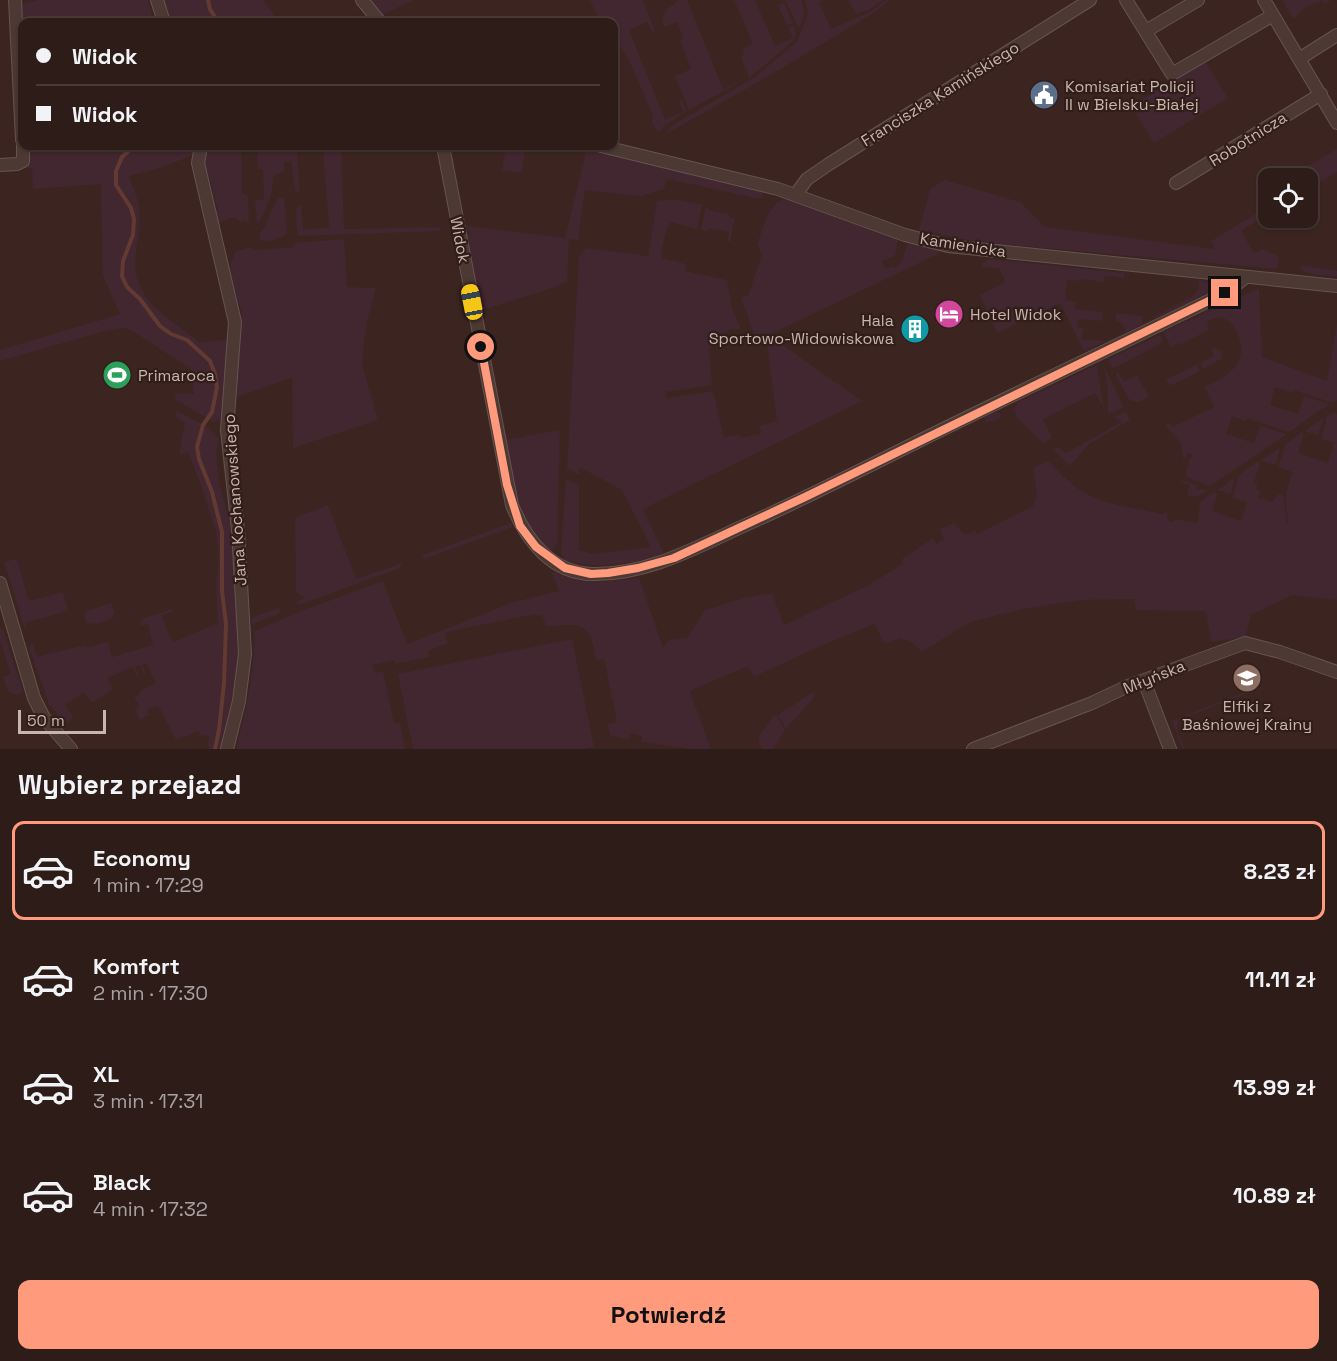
<!DOCTYPE html>
<html lang="pl">
<head>
<meta charset="utf-8">
<style>
  :root { --surface:#2d1c18; --page:#392925; --text:#f1f3f6; --muted:#a7a1a2; --line:#483a37; --accent:#ff9a7d }
  body { margin:0; font-family:"Space Grotesk",sans-serif; background:var(--page); color:var(--text); height:100vh; display:flex; flex-direction:column; font-size:22px; white-space:nowrap }
  * { box-sizing:border-box; margin:0 }
  p { font-size:20px; color:var(--muted) }
  .icon { flex:none; width:33px; height:33px; fill:none; stroke:currentColor; stroke-width:2; stroke-linecap:round; stroke-linejoin:round }
  .map { position:relative; height:749px; overflow:hidden }
  .sheet { display:flex; flex-direction:column; background:var(--surface); flex:1 }
  .sheet>* { flex:none }
  .banner { position:absolute; left:18px; top:18px; width:600px; height:132px; border-radius:12px; box-shadow:0 2px 4px #0004,0 0 0 2px var(--line); display:grid; align-content:center; height:132px; padding:0 18px; background:var(--surface) }
  .buttons { position:absolute; left:1258px; top:168px; display:grid; gap:12px }
  .buttons a { display:grid; place-items:center; width:60px; height:60px; border-radius:12px; background:var(--surface); box-shadow:0 2px 4px #0004,0 0 0 2px var(--line); font-size:30px }
  .scale { position:absolute; left:18px; bottom:15px; width:88px; box-sizing:border-box; padding-left:6px; border:3px solid #c8b5af; border-top:0; font-size:16px; line-height:21px; white-space:nowrap; color:#c8b5af; -webkit-text-stroke:4px #311e19; paint-order:stroke }
  .end { position:absolute; width:27px; height:27px; margin:-14px; border:8px solid #ff9a7d; background:#111; box-shadow:0 0 0 3px #111 }
  .from { border-radius:50% }
  .car { position:absolute; width:18px; height:36px; margin:-18px -9px; border-radius:8px; box-shadow:0 0 4px 2px #0007; background:linear-gradient(#f5c518 24%,#345 0 40%,#f5c518 0 76%,#345 0 86%,#f5c518 0) }
  .banner b { display:flex; align-items:center; gap:21px; height:57px; font-size:22px }
  .banner b+b { border-top:2px solid var(--line) }
  .banner i { width:15px; height:15px; background:var(--text) }
  ul { padding:0; list-style:none }
  li { display:flex; align-items:center; gap:18px; height:99px; margin:0 12px 9px; padding:0 6px; border:3px solid transparent; border-radius:12px }
  li div { flex:1 }
  li b { display:block; font-size:22px }
  li em { font-style:normal; font-weight:600 }
  li.current { border-color:var(--accent) }
  li>.icon { width:54px; height:54px; stroke-width:1.5 }
  h2 { padding:0 18px; font-size:27px; line-height:72px }
  .button { display:flex; gap:12px; margin-top:auto; padding:12px 18px }
  .button a { flex:1; height:69px; border-radius:12px; background:var(--accent); color:#111; font-size:24px; font-weight:600; line-height:69px; text-align:center }
  .map>svg:first-child { display:block }
  .green { fill:#422630 }
  .lines { fill:none; stroke-linecap:round; stroke-linejoin:round }
  .stream { stroke:#623a31; stroke-width:4 }
  .minor-casing { stroke:#67544f; stroke-width:14 }
  .minor { stroke:#4c3934; stroke-width:12 }
  .route { stroke:#ff9a7d; stroke-width:8 }
  .labels { text-anchor:middle; dominant-baseline:central; stroke-width:4.5; stroke-linejoin:round; paint-order:stroke }
  .poi-label { font-size:16px; fill:#c8b5af; stroke:#311e19; text-anchor:start }
  .street-label { font-size:16px; fill:#c8b5af; stroke:#311e19 }
</style>
</head>
<body>
<div class="map">
<svg width="1337" height="749" viewBox="0 0 1337 749">
  <rect width="100%" height="100%" fill="#3c2520"/>
  <path class="green" d="M38,0H148L154,22H23L22,4Z
    M161,0H263L275,16L272,18L275,22H168Z
    M367,0H415L383,14L389,22H385Z
    M590,0H643L655,31L652,32L647,22L629,30L665,119L684,112L679,101L682,100L686,112L665,125L658,133L652,122L653,117L632,66L614,36V22H605L602,19L598,18Z
    M679,0H687L723,89L742,81L689,110L675,76L691,69L680,40L683,38L677,22L664,27C659,11 668,9 679,0Z
    M734,0H755L775,46L793,38L788,28L794,25C797,32 797,37 791,43L749,78L741,58L743,55L744,48L753,44Z
    M785,0H801C807,11 803,18 799,29Z
    M805,0H824L819,2L831,29L870,12L886,0H890L872,14L774,73L666,134L671,126L755,77L794,44L798,39L808,13Z
    M848,0H883L869,10L856,14Z
    M1282,0H1329L1330,1L1325,5L1322,0L1317,3L1316,2L1303,9L1293,19Z
    M784,3L793,23L787,25L778,5Z
    M1205,61L1228,98L1154,143L1131,106Z
    M27,146H93L94,149L102,146H196L193,155L160,168L129,176C132,186 138,197 139,207C144,243 122,266 149,301C159,313 187,332 200,343L229,339L221,419L214,422L176,400L174,393L194,394L191,369L129,329L124,328L109,330L0,361V350L120,314L103,276L101,184L33,189L32,169L28,168Z
    M205,146H341L344,229L442,227L439,231L302,236L297,235L296,208L301,204L303,230L329,227L323,150L297,152L300,194L295,190L291,161L284,162V170L273,177C274,192 266,212 257,224L255,200H264L263,170L258,169L257,148L241,149L242,193L248,196L249,228L246,220L240,222L234,217L218,223L214,214L218,209L208,174L203,170Z
    M506,146H526L521,173L502,170Z
    M587,148L758,189L763,193L762,198H755L667,179L664,189L641,196L585,190L578,240L569,239L567,282L543,291L480,311L466,237L469,233L466,226L565,238Z
    M1337,149V172L1308,189V182L1313,178L1306,167Z
    M945,180L1020,202L1045,227L1215,249L1211,241L1269,206V210L1261,215L1262,218L1241,231L1254,253L1263,249L1279,256L1277,269L1000,244L956,238L919,230L930,189Z
    M284,197L287,232L285,235L272,241L260,240L259,234C270,224 269,208 279,198Z
    M787,198L898,239L895,256L882,261L886,269L894,266L895,268L902,261L908,242L940,251L936,255L769,335L862,401L643,509L664,553C633,565 597,569 565,561L561,553L566,479L579,485V550L593,554L651,547L622,490L579,467V475L567,468L579,257L586,248L648,256L657,201L674,199L702,205L697,229L670,222L669,227H667L661,253L663,254L662,258L686,264L685,271L727,280L732,308L741,329L729,330L709,348L712,385L666,392V398L713,391L724,437L740,435L741,438L761,434L760,426L777,421L767,344L757,343L741,297L748,296L762,254L757,244C763,229 768,202 787,198Z
    M706,205L709,210L728,214L732,219L735,216L730,242L727,241L729,232L709,228L708,232L701,230Z
    M344,239L347,287L376,288L366,325L362,364L378,420L293,448L292,378L236,397L233,395L242,314L230,273L231,263L235,252L250,247L256,250L295,247V243Z
    M989,259L1124,273V278L1105,276L1104,282L1079,279L1078,281L1067,280L1065,300L1076,302L1075,309L1103,312L1102,321L1078,319L1077,327L1084,328L1081,339L1107,341L1084,351L1060,303L997,333L980,295L1005,282L1000,269L982,267V264Z
    M1299,265L1337,271V276C1325,275 1303,277 1299,265Z
    M1172,277L1204,281L1211,286L1210,292L1126,332L1122,324L1115,320L1116,313L1142,316V324L1193,296L1199,289V281L1174,278V283Z
    M1259,288L1262,357L1327,381L1337,324V400L1332,403L1294,390L1293,393L1275,387L1270,405L1298,414L1304,396L1329,404L1289,432L1247,418L1246,421L1232,416L1226,434L1254,443L1260,426L1287,434L1210,486L1187,477L1186,469L1192,455L1188,453L1183,461C1185,445 1176,436 1165,426L1169,422L1172,427L1214,407L1205,387C1227,376 1250,364 1238,335C1234,325 1229,319 1218,317L1207,321L1209,330L1180,345L1178,343L1171,347L1163,332Z
    M1160,335L1163,342L1117,367H1112L1108,359Z
    M1217,348L1222,353L1221,359L1203,369L1200,363L1214,356L1211,349Z
    M1103,364L1124,407L1108,414L1107,381Z
    M1197,364L1200,371L1170,386L1166,380Z
    M1097,365L1104,408L1095,393L1043,419L1052,438L1044,444L1017,417L1014,410L1018,402Z
    M1118,372L1124,382L1137,375L1149,397L1140,402L1130,401L1116,376V373Z
    M177,411L208,427L219,440L216,453L219,483L233,534L239,620V671L224,749H208L209,736L201,735L198,731L176,740L158,705L147,710L149,715L140,720L135,711L139,705L134,697L139,695L140,691L156,683L146,663L142,666L146,673L144,674L140,665L135,667L139,676L137,677L132,667L108,678L113,689L92,703L84,692L65,705L74,718L65,724L49,704L29,648L32,642L37,657L85,645L87,647L108,642L112,657L153,645L148,624L139,626L142,619L171,609L172,612L163,614L162,617L171,640L174,642L216,624L218,626L216,588L219,554L216,532L201,485L188,452L179,454L185,423L175,416Z
    M993,412L1000,413L1001,418L987,423L985,422L984,417Z
    M1126,412L1130,420L1089,444L1070,466L1053,449L1058,447L1066,453L1122,422L1113,417Z
    M1334,412L1337,415V600L1292,595L1251,615L1246,635L1285,647V648L1245,637L1211,642L1206,611L1136,610L1134,599L1082,600L1023,609L970,622L922,652L912,642L900,638L885,644L874,624L816,648L754,677L748,666L690,691L711,749H690L641,742L642,736L630,733L628,740L610,735L608,724L617,722L604,659L596,660C589,619 582,625 546,626L542,615L536,616V614L446,632L445,636L448,643L428,651L429,657L395,664L394,660L372,665L375,673L383,671L394,723H400L405,749H236C245,710 256,672 254,631L301,611L383,581L407,644L514,602L559,591L551,571C583,585 605,583 639,577L663,648L669,640L687,638L705,610L744,598L772,593L784,625L865,587L903,564L902,559L933,538L936,544L944,540L940,529L954,523L965,535L975,531L977,534L1033,506L1037,495L1033,468L1048,461C1059,472 1070,484 1083,492C1106,505 1137,509 1163,514L1167,511L1168,521L1174,522V519L1198,523L1200,502L1215,491L1217,494L1212,511L1241,521L1247,502L1233,498L1239,475L1257,462L1260,464L1254,482L1258,484L1256,489L1260,491L1258,498L1272,502L1278,494L1283,495L1287,523H1288L1285,497L1292,472L1278,467L1285,445L1302,432L1304,434L1298,453L1328,463L1334,443L1321,439L1327,416Z
    M1323,418L1324,419L1318,435L1306,432L1305,431Z
    M560,430L557,543L553,549L550,550C512,520 512,485 505,440Z
    M1280,448L1276,465L1261,461V460Z
    M1234,478L1231,494L1217,490Z
    M1181,480L1196,485V489L1208,490L1198,497L1187,495L1190,485L1180,482Z
    M328,505L356,579L402,563L400,568L299,605L295,602L305,598L296,592L295,518Z
    M511,523L513,527L424,559L422,555Z
    M12,560H17L29,601L63,592L68,611L27,622L25,630L4,562Z
    M111,603L115,613C110,623 96,625 86,623L84,612Z
    M280,607L279,614L253,624L252,623L251,618Z
    M0,629L3,630L22,688V692L18,695L8,692L3,677L11,674L0,641Z
    M572,639L594,747L582,749H413L398,674Z
    M1243,668L1248,681L1237,686L1232,673Z
    M1257,687L1258,689L1179,720L1177,729L1185,749H1183L1172,721Z
    M813,692L815,693L813,699L786,729L778,715Z
    M774,715L777,716L785,730L773,749H762L758,738Z"/>
  <g class="lines">
    <path class="stream" d="M208,0L210,9L218,22
      M134,146L122,157L116,171V185L131,208L134,219L133,235L123,261L122,276L127,287L140,299L160,326L171,334L187,340L210,361L215,374L217,387L212,412L203,425L197,447L199,459L212,492L222,532V591L226,624L224,683L219,730L215,749"/>
    <g class="minor-casing">
      <path id="minor" d="M15,0L22,140
        M157,0L164,22
        M362,0L380,22
        M1126,0L1172,74L1273,15
        M1264,0L1337,123
        M1146,31L1198,0
        M1299,59L1337,35
        M201,146L198,163L235,322L227,430L238,530L245,654L239,701L227,749
        M443,146L512,505C526,540 552,574 593,574C646,575 693,549 739,528C800,501 859,471 919,441C1020,391 1123,343 1225,293L1246,277
        M601,146L778,189L905,235L948,246L1337,286
        M0,165L17,164L23,161V146
        M1176,183L1321,94
        M796,194L807,179L829,164L1090,0
        M0,583L34,698L44,718L71,749
        M1144,681L1170,749
        M973,749L1092,703L1128,686L1245,643L1280,652L1337,672"/>
    </g>
    <use href="#minor" class="minor"/>
  </g>
  <g class="lines">
    <path class="route" d="M481,347L507,485L520,526L536,547L565,568L591,574L608,573L638,568L674,558L803,498L1225,293"/>
  </g>
  <defs>
    <g id="civic-disc" transform="scale(1.5)"><circle r="9.5" fill="#5c6f8a" stroke="#311e19"/><path d="M-.6-6.5H3V-4.5H.6V-3L4-1V1h2V6H-6V1h2V-1L-.6-3ZM-1.2 2.5V6h2.4V2.5Z" fill="#fff"/></g>
    <g id="hotel-disc" transform="scale(1.5)"><circle r="9.5" fill="#d1479c" stroke="#311e19"/><path d="M-6-4.5h1.5V1H6V5H4.5V3h-9V5H-6ZM-4 0a1.8 1.8 0 1 1 3.6 0ZM.5 0V-2.5h3Q6-2.5 6 0Z" fill="#fff"/></g>
    <g id="building-disc" transform="scale(1.5)"><circle r="9.5" fill="#0f9aa8" stroke="#311e19"/><path d="M-4-6H4V6H1V3H-1V6H-4ZM-2.5-4.3h1.7v1.8h-1.7ZM.8-4.3h1.7v1.8H.8ZM-2.5-1h1.7V.8h-1.7ZM.8-1h1.7V.8H.8Z" fill="#fff"/></g>
    <g id="stadium-disc" transform="scale(1.5)"><circle r="9.5" fill="#2e9e5b" stroke="#311e19"/><path d="M0-5a6.5 5 0 1 0 0 10a6.5 5 0 1 0 0-10ZM-3.5-1.8h7v3.6h-7Z" fill="#fff"/></g>
    <g id="school-disc" transform="scale(1.5)"><circle r="9.5" fill="#8d6e63" stroke="#311e19"/><path d="M0-5L7-2L0 1L-7-2ZM-4 1L0 2.5L4 1V4Q0 6-4 4Z" fill="#fff"/></g>
  </defs>
  <g fill-rule="evenodd">
    <use href="#civic-disc" x="1044" y="95"/>
    <use href="#hotel-disc" x="949" y="314"/>
    <use href="#building-disc" x="915" y="329"/>
    <use href="#stadium-disc" x="117" y="375"/>
    <use href="#school-disc" x="1247" y="678"/>
  </g>
  <g class="labels">
    <g class="poi-label">
      <text x="1065" y="86">Komisariat Policji<tspan x="1065" dy="18">II w Bielsku-Białej</tspan></text>
      <text x="970" y="314">Hotel Widok</text>
      <text x="894" y="320" text-anchor="end">Hala<tspan x="894" dy="18">Sportowo-Widowiskowa</tspan></text>
      <text x="138" y="375">Primaroca</text>
      <text x="1247" y="706" text-anchor="middle">Elfiki z<tspan x="1247" dy="18">Baśniowej Krainy</tspan></text>
    </g>
    <g class="street-label">
      <text transform="translate(940 94) rotate(-32)">Franciszka Kamińskiego</text>
      <text transform="translate(1248 139) rotate(-32)">Robotnicza</text>
      <text transform="translate(460 240) rotate(79)">Widok</text>
      <text transform="translate(963 245) rotate(9)">Kamienicka</text>
      <text transform="translate(235 500) rotate(-94)">Jana Kochanowskiego</text>
      <text transform="translate(1154 677) rotate(-22)">Młyńska</text>
    </g>
  </g>
</svg>
<div class="buttons">
<a><svg class="icon" aria-label="locate" viewBox="0 0 24 24"><circle cx="12" cy="12" r="6"/><path d="M12 2v4M12 18v4M2 12h4M18 12h4"/></svg></a>
</div>
<div class="scale">50 m</div>
<i class="end from" style="left:481px;top:347px"></i>
<i class="end" style="left:1225px;top:293px"></i>
<i class="car" style="left:472px;top:302px;rotate:349deg"></i>
<div class="banner">
<b><i class="from"></i>Widok</b>
<b><i></i>Widok</b>
</div>
</div>
<section class="sheet">
<h2>Wybierz przejazd</h2>
<ul>
<li class="current"><svg class="icon" aria-label="car" viewBox="0 0 24 24"><path d="M5 17H2v-5l4-1 3-4h7l3 4 3 1v5h-3M9 17h6M6 11h13"/><circle cx="7" cy="17" r="2"/><circle cx="17" cy="17" r="2"/></svg><div><b>Economy</b><p>1 min · 17:29</p></div><em>8.23 zł</em></li>
<li><svg class="icon" aria-label="car" viewBox="0 0 24 24"><path d="M5 17H2v-5l4-1 3-4h7l3 4 3 1v5h-3M9 17h6M6 11h13"/><circle cx="7" cy="17" r="2"/><circle cx="17" cy="17" r="2"/></svg><div><b>Komfort</b><p>2 min · 17:30</p></div><em>11.11 zł</em></li>
<li><svg class="icon" aria-label="car" viewBox="0 0 24 24"><path d="M5 17H2v-5l4-1 3-4h7l3 4 3 1v5h-3M9 17h6M6 11h13"/><circle cx="7" cy="17" r="2"/><circle cx="17" cy="17" r="2"/></svg><div><b>XL</b><p>3 min · 17:31</p></div><em>13.99 zł</em></li>
<li><svg class="icon" aria-label="car" viewBox="0 0 24 24"><path d="M5 17H2v-5l4-1 3-4h7l3 4 3 1v5h-3M9 17h6M6 11h13"/><circle cx="7" cy="17" r="2"/><circle cx="17" cy="17" r="2"/></svg><div><b>Black</b><p>4 min · 17:32</p></div><em>10.89 zł</em></li>
</ul>
<div class="button"><a>Potwierdź</a></div>
</section>
</body>
</html>
